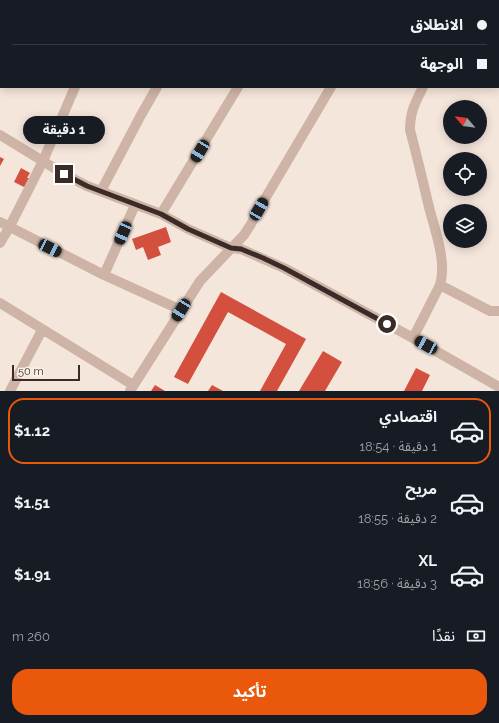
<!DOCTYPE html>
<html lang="ar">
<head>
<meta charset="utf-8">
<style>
  :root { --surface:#171b24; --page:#20242c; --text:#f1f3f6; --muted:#9ea1a6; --line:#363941; --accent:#ea580c }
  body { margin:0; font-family:Raleway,"Noto Sans Arabic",sans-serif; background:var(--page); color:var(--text); direction:rtl; height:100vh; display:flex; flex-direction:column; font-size:15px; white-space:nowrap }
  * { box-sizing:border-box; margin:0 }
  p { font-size:13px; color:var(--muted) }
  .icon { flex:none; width:22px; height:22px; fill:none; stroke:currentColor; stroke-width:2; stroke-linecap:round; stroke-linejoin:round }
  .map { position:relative; height:391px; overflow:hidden; direction:ltr }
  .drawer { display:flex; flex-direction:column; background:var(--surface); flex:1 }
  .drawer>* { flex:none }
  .guide { position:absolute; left:0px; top:0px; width:499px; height:88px; box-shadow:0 2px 10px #0003; direction:rtl; display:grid; align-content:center; height:88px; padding:0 12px; background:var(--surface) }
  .needle { width:26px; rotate:299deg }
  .buttons { position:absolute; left:443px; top:100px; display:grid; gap:8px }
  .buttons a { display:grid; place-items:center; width:44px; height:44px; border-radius:50%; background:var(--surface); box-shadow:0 2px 10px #0003; font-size:20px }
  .scale { position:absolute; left:12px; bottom:10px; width:68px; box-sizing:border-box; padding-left:4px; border:2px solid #3a2b28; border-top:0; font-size:11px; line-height:14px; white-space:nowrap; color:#3a2b28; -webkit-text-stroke:3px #fcf1e9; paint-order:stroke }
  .end { position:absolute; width:18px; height:18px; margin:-9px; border:5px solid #3a2b28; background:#fff; box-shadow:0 0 0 2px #fff }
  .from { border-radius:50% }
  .bubble { position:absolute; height:28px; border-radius:14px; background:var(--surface); box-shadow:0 2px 10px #0003; font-size:13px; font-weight:700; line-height:28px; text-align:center; direction:rtl }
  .car { position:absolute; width:12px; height:24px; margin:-12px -6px; border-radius:5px; box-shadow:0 0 3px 1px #0007; background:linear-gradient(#222 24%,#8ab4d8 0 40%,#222 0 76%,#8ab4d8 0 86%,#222 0) }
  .guide b { display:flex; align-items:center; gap:14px; height:38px; font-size:15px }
  .guide b+b { border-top:1px solid var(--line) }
  .guide i { width:10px; height:10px; background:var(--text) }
  ul { padding:7px 0 0; list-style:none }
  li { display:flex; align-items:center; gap:12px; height:66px; margin:0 8px 6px; padding:0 4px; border:2px solid transparent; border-radius:16px }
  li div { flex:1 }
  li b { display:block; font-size:15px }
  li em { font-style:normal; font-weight:700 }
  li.on { border-color:var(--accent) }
  li>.icon { width:36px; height:36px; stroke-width:1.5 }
  .pay { display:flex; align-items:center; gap:10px; height:44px; padding:0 12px; font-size:15px }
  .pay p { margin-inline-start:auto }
  .primary-button { display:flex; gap:8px; margin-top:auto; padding:8px 12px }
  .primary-button a { flex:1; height:46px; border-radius:16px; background:var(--accent); color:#fff; font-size:16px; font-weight:700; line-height:46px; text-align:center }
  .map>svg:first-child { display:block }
  .building { fill:#d2503d }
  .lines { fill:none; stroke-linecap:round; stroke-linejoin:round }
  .minor { stroke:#ceb4a6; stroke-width:10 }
  .route { stroke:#3a2b28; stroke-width:5 }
</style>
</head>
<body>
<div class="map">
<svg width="499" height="391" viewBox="0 0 499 391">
  <rect width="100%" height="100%" fill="#f5e6dc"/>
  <path class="building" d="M0,157L4,159L0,166Z
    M21,168L30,173L27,178H29L24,187L14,182Z
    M166,227L171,242L158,247L161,255L148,260L143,247L136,250L132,239Z
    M221,292L306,339L277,391H260L286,344L228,312L188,384L174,377Z
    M323,351L342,362L325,391H299Z
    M416,368L430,375L422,391H404Z
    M155,385L165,391H151Z
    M212,385L223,391H208Z"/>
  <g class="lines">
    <path class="minor" d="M9,0L11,1
      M107,0L109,1
      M208,0L209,1
      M364,0L365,1
      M29,1V0
      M125,1L126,0
      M381,1V0
      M0,50L1,48
      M0,135L64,174L87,186L161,214L188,229L231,248L241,249L284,268L413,338L499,387
      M101,191L141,115L157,87
      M161,214L238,87
      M0,222L104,275L181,310
      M0,243L9,228L43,161L75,87
      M104,275L135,205
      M440,285L490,311H499
      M0,303L133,385
      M413,338L440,285C447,261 435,231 429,207C423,182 417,156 410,130C410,112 415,103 423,87
      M10,391L42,330
      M130,391L200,281L244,235L251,224L259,209L331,87"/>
  </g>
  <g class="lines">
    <path class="route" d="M64,174L87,186L161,214L188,229L231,248L241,249L263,258L284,268L387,324"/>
  </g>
</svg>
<div class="buttons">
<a><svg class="needle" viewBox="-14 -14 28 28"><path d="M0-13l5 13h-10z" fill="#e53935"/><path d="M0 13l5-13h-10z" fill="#9ea1a6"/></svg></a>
<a><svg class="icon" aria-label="locate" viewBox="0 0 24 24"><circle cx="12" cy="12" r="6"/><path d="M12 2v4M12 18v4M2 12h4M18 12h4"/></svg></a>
<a><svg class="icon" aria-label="layers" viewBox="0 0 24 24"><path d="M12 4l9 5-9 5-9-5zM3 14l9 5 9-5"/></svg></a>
</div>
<div class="scale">50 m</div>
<i class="end from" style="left:387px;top:324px"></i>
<i class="end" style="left:64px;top:174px"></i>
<div class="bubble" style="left:23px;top:116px;width:82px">1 دقيقة</div>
<i class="car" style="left:200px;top:151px;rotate:211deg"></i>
<i class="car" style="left:259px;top:209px;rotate:30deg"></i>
<i class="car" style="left:123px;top:233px;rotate:204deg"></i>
<i class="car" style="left:50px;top:248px;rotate:116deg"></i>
<i class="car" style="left:181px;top:310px;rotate:212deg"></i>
<i class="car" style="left:426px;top:345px;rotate:299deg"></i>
<div class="guide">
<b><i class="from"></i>الانطلاق</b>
<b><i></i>الوجهة</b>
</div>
</div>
<section class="drawer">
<ul>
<li class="on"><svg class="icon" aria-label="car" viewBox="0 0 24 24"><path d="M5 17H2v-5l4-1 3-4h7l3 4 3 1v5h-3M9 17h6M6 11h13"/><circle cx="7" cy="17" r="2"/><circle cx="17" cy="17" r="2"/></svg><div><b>اقتصادي</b><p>1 دقيقة · 18:54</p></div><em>$1.12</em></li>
<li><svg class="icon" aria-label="car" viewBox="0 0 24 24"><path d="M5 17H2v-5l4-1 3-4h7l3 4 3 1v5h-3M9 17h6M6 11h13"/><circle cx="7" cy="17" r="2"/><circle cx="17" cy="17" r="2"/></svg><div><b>مريح</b><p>2 دقيقة · 18:55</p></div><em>$1.51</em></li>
<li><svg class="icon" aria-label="car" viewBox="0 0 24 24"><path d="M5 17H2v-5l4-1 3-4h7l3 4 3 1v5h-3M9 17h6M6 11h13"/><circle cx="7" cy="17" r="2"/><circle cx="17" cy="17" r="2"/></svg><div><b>XL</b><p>3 دقيقة · 18:56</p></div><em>$1.91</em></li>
</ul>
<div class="pay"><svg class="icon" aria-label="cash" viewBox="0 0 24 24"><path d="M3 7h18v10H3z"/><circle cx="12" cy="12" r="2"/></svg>نقدًا<p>260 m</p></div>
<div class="primary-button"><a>تأكيد</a></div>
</section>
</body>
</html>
